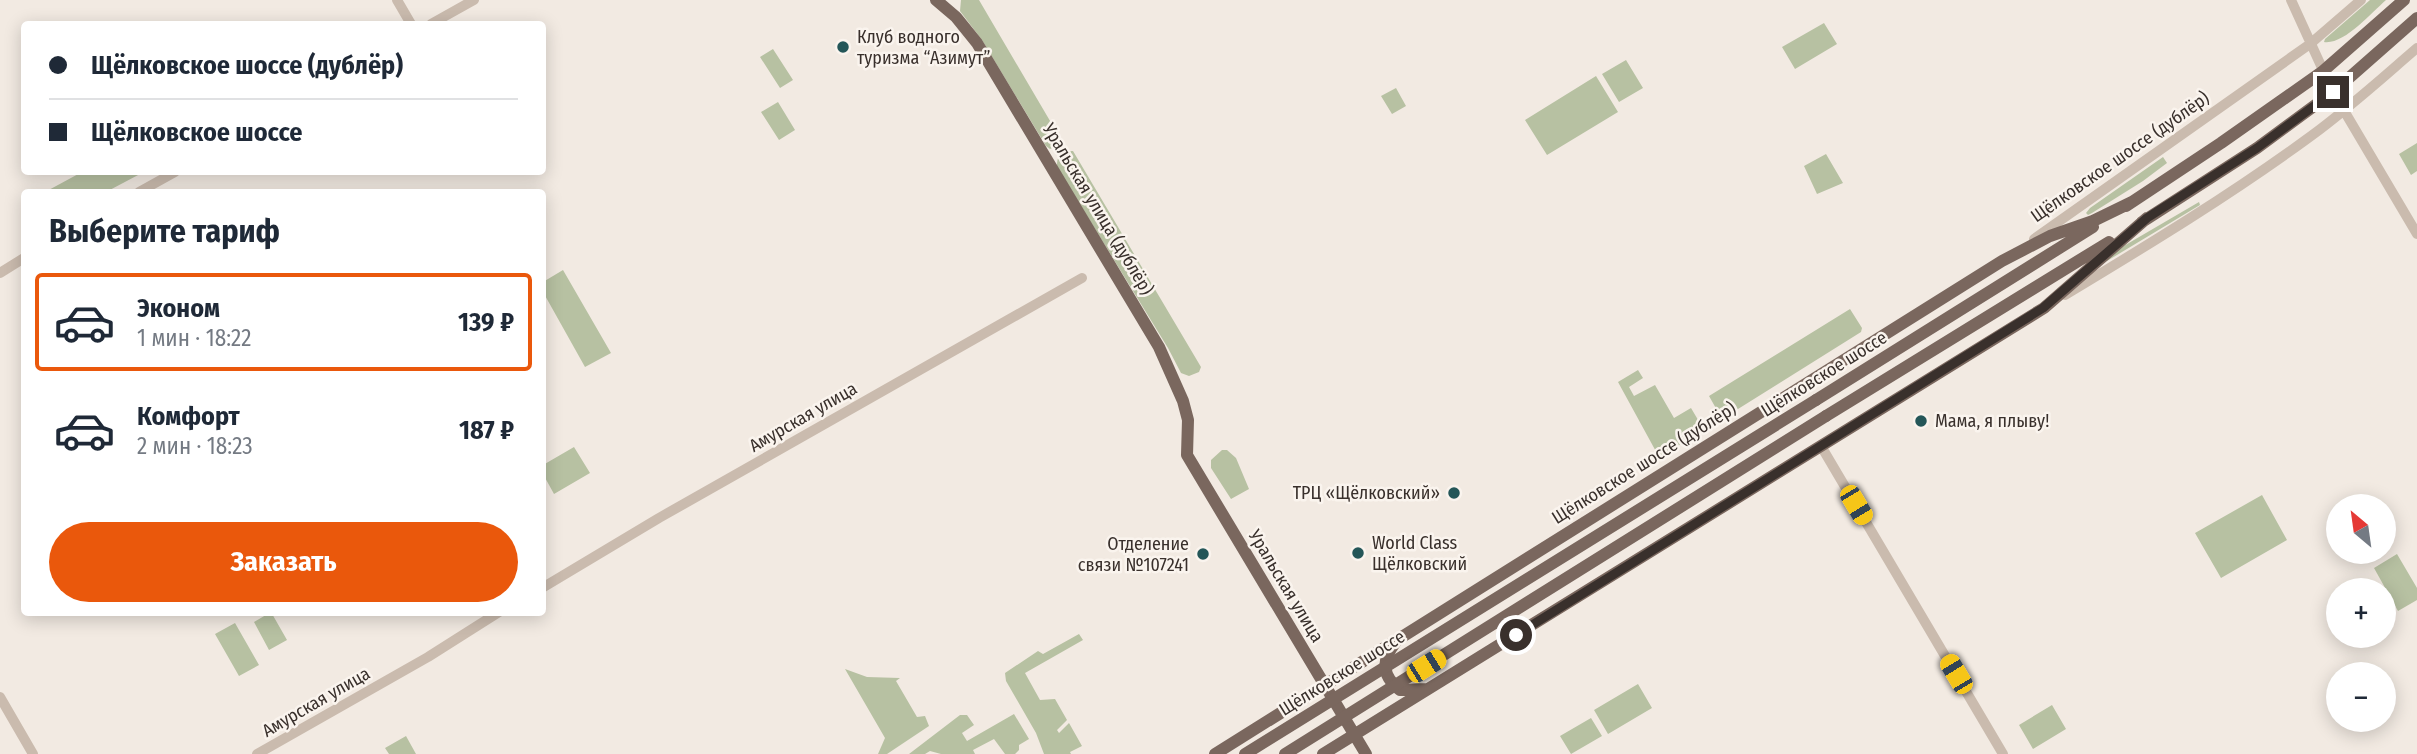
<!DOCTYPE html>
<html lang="ru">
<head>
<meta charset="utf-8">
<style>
  :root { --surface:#fff; --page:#f2f2f3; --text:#1f2937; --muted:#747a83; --line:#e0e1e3; --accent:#ea580c }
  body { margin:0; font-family:"Fira Sans Condensed",sans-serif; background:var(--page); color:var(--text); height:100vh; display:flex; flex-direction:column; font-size:26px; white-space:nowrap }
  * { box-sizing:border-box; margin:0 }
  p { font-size:23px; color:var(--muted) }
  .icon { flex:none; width:38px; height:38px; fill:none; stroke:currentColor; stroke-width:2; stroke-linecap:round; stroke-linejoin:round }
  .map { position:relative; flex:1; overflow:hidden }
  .side { position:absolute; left:21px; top:189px; width:525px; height:427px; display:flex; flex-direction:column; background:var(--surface); border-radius:7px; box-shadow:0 4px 18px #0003 }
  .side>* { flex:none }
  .guide { position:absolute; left:21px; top:21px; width:525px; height:154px; border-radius:7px; box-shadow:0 4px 18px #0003; display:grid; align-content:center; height:154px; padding:0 28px; background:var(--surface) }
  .needle { width:46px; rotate:331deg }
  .buttons { position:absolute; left:2326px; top:494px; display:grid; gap:14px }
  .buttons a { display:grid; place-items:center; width:70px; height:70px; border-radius:50%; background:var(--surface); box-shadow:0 4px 18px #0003; font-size:35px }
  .end { position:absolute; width:32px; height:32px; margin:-16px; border:9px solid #39302c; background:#fff; box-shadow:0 0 0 4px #fff }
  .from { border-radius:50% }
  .car { position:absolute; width:21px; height:42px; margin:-21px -10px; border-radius:9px; box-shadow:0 0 5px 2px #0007; background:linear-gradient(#f5c518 24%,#345 0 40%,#f5c518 0 76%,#345 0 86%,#f5c518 0) }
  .guide b { display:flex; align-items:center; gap:24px; height:66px; font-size:26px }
  .guide b+b { border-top:2px solid var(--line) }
  .guide i { width:18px; height:18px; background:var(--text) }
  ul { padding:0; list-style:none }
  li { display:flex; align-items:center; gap:21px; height:98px; margin:0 14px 10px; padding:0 14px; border:4px solid transparent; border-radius:7px }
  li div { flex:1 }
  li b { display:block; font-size:26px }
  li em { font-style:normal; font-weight:700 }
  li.current { border-color:var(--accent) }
  li>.icon { width:63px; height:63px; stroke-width:1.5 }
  h2 { padding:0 28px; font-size:32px; line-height:84px }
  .cta { display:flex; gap:14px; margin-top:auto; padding:14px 28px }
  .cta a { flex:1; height:80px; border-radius:42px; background:var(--accent); color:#fff; font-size:28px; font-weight:700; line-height:80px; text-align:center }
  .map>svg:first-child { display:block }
  .green { fill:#b7c1a2 }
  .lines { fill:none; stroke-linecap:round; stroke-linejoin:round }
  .minor { stroke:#cabbae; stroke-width:10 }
  .major { stroke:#7a675e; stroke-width:12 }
  .major-bridge { stroke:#7a675e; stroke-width:12 }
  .route { stroke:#39302c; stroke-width:9 }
  .poi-dot { fill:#245658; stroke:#faf4ee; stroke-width:2.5 }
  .labels { text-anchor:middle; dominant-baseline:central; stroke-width:5; stroke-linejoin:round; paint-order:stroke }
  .poi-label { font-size:18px; fill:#39302c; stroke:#faf4ee; text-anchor:start }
  .street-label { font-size:18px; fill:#39302c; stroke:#faf4ee }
</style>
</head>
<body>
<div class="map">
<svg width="2417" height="754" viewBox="0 0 2417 754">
  <rect width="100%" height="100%" fill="#f2eae2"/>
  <path class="green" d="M961,0H979L1063,143L1050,149L1046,146L982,40L960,11Z
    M2370,0H2386C2371,13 2344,45 2324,42L2325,39Z
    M1824,23L1837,44L1795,69L1782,47Z
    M773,49L793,80L780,88L760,57Z
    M1626,60L1643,88L1619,102L1602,74Z
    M1596,76L1618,112L1547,155L1525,120Z
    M1396,88L1406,106L1392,114L1381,96Z
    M778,102L795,130L779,140L761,112Z
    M2417,143V171L2411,175L2399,154Z
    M1065,151H1073L1201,367L1199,372L1189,376L1181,373L1168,348L1057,167C1057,159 1058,155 1065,151Z
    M1826,154L1843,183L1817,194L1804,166Z
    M2163,157L2167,163L2143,181L2092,213L2088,215L2086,213L2090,208Z
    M82,172H138L140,174L106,192H45Z
    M2199,202L2200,205L2097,267L2110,254Z
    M563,270L611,353L585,367L543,292V282Z
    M1850,309L1862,328L1861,332L1722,419L1709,396Z
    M1638,370L1643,378L1629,387L1634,396L1655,385L1674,418L1691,408L1704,430L1659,457L1618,382Z
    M574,447L590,473L554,494L543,474V465Z
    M1222,450H1227L1236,458L1249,489L1231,499L1211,468V460Z
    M2262,495L2287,540L2221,578L2195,533Z
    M2397,554L2417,588V600L2398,611L2374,568Z
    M271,612L287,640L269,650L254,622Z
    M235,623L259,665L239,676L215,634Z
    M1079,634L1083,640L1025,673L1040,700L1055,699L1067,720L1057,730L1059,733L1069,723L1082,746L1070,752L1071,754H1044L1036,733L1006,681L1005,673L1038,651L1043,654Z
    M845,669L867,677L900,678L896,681L917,717L925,716L929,726L887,754H878L885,738Z
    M1638,684L1652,708L1608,734L1594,710Z
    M2052,705L2066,729L2033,749L2019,725Z
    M1014,714L1029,739L1019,745V750L1015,754H1005L994,739L973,750L975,754H941L930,751L925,754H909L960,715H967L974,725L962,733L967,741Z
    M1591,718L1602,736L1571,754L1560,736Z
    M406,736L416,754H389L385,748Z"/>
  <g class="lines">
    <path class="minor" d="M397,0L411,24
      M2291,0L2333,92L2417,234
      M431,24L474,0
      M139,192L175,172
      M2034,239L2310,44L2361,0
      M0,273L24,258
      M2065,295C2148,245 2232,194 2311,136C2348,109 2382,78 2417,48
      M1821,446L2003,754
      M542,588L659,518L1082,278
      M0,697L33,754
      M257,754L428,657L499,612"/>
    <path class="major" d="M936,0L956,17L977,43L1159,347L1183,401L1188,420L1187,455L1366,754
      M2126,206L2221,143L2322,72L2404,0
      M2142,222L2257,148L2333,92L2417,18
      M1816,400L2093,227
      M1826,416L2109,242
      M1395,643C1381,661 1382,676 1400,690L1427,689
      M1215,754L2002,261L2050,236L2093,221L2132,202
      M1323,754L2044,308L2147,218"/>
    <path class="major-bridge" d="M1245,754L1816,400
      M1285,754L1826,416"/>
  </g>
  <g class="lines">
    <path class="route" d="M1516,635L2043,308L2147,218L2257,148L2333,92"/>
  </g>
  <g class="poi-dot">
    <circle cx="843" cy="47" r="7"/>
    <circle cx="1921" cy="421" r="7"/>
    <circle cx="1454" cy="493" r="7"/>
    <circle cx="1358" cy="553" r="7"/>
    <circle cx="1203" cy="554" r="7"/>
  </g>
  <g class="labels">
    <g class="poi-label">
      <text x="857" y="37">Клуб водного<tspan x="857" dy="21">туризма “Азимут”</tspan></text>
      <text x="1935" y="421">Мама, я плыву!</text>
      <text x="1440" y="493" text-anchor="end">ТРЦ «Щёлковский»</text>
      <text x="1372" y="543">World Class<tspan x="1372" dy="21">Щёлковский</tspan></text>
      <text x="1189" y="544" text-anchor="end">Отделение<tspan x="1189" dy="21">связи №107241</tspan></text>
    </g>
    <g class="street-label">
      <text transform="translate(2120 157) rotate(-35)">Щёлковское шоссе (дублёр)</text>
      <text transform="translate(1098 209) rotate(59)">Уральская улица (дублёр)</text>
      <text transform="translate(1824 374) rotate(-32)">Щёлковское шоссе</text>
      <text transform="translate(803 417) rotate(-30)">Амурская улица</text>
      <text transform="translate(1644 463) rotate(-32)">Щёлковское шоссе (дублёр)</text>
      <text transform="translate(1286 586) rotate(59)">Уральская улица</text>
      <text transform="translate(1342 673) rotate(-32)">Щёлковское шоссе</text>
      <text transform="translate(316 702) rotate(-30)">Амурская улица</text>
    </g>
  </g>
</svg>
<div class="buttons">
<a><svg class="needle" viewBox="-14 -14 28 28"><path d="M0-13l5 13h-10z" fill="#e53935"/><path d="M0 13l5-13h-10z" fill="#747a83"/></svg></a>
<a>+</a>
<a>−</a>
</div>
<i class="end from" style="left:1516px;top:635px"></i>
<i class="end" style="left:2333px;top:92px"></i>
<i class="car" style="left:1856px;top:505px;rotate:149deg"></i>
<i class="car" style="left:1426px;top:666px;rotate:58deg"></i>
<i class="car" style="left:1956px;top:674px;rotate:329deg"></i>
<div class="guide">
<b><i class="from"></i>Щёлковское шоссе (дублёр)</b>
<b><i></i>Щёлковское шоссе</b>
</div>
<section class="side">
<h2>Выберите тариф</h2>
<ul>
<li class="current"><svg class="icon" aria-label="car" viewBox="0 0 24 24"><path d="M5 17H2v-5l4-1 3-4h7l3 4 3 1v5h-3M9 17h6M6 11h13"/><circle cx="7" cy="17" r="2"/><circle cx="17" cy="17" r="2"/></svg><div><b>Эконом</b><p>1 мин · 18:22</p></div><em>139 ₽</em></li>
<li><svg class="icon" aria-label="car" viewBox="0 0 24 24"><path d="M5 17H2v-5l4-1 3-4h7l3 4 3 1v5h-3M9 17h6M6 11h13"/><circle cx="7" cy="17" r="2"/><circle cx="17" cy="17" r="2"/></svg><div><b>Комфорт</b><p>2 мин · 18:23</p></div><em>187 ₽</em></li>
</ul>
<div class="cta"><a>Заказать</a></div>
</section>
</div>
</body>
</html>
